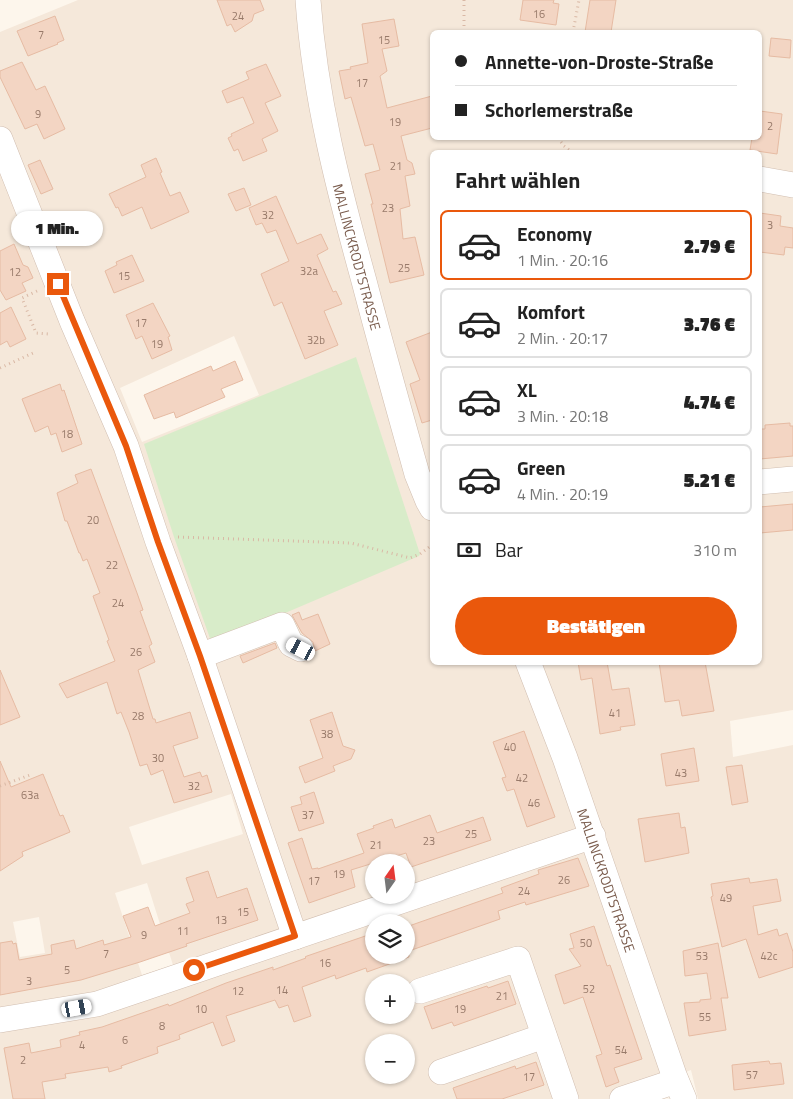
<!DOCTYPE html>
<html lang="de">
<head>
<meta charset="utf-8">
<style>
  :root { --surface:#fff; --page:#f6f6f6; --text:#222; --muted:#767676; --line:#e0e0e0; --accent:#ea580c }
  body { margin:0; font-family:"Titillium Web",sans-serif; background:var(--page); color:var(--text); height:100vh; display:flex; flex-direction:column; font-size:19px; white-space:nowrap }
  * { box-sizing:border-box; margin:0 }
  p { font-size:16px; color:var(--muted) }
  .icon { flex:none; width:28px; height:28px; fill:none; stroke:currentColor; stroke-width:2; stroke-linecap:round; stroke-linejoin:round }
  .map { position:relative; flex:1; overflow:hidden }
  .side { position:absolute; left:430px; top:150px; width:332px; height:515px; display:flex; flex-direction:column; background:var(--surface); border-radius:8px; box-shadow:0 1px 4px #0004 }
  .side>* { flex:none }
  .banner { position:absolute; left:430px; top:30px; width:332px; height:110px; border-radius:8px; box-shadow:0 1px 4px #0004; display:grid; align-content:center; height:110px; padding:0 25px; background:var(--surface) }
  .needle { width:32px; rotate:14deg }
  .tools { position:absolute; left:365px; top:854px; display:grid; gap:10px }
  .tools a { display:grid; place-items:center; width:50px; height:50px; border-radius:50%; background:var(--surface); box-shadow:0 1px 4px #0004; font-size:25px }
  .end { position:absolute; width:22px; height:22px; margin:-11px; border:6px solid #ea580c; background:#fff; box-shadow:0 0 0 2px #fff }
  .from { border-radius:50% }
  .bubble { position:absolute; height:35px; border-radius:18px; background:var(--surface); box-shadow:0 1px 4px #0004; font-size:16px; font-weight:800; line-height:35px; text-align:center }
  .car { position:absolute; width:15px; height:30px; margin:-15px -8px; border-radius:6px; box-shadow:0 0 4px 1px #0007; background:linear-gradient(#fff 24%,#345 0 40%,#fff 0 76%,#345 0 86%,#fff 0) }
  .banner b { display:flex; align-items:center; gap:18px; height:48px; font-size:19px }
  .banner b+b { border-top:1px solid var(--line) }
  .banner i { width:12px; height:12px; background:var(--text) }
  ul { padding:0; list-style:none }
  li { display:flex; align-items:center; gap:15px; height:70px; margin:0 10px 8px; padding:0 15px; border:2px solid var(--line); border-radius:8px }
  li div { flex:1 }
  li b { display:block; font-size:19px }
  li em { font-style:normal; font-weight:800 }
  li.current { border-color:var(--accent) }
  li>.icon { width:45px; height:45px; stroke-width:1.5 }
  h2 { padding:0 25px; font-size:22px; line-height:60px }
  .pay { display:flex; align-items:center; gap:12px; height:55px; padding:0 25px; font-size:19px }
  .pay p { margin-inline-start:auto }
  .primary-button { display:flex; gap:10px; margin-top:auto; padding:10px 25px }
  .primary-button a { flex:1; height:58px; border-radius:30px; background:var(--accent); color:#fff; font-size:20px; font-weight:800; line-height:58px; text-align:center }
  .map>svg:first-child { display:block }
  .residential { fill:#f5e8da; fill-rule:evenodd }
  .green { fill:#d8ecc9 }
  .building { fill:#f3d5c3; stroke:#e6bba3 }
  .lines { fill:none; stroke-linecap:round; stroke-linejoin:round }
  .minor-casing { stroke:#d1beb0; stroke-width:26 }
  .path { stroke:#d9b8a5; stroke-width:3; stroke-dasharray:1 4; stroke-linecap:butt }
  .minor { stroke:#fff; stroke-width:25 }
  .route { stroke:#ea580c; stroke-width:6 }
  .labels { text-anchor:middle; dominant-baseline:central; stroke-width:4; stroke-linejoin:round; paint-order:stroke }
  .number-label { font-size:11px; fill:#987a6a }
  .street-label { font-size:14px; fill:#7a5c4d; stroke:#fffaf3 }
</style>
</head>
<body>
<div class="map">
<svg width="793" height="1099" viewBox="0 0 793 1099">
  <rect width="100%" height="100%" fill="#fdf6ec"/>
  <path class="residential" d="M78,0H793V710L730,721L733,757L793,745V1099H698L691,1070L610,1099H0V32ZM432,32H760V138H432ZM432,152H760V662H432ZM234,336L259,395L142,442L120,388ZM231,794L243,834L142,865L129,827ZM374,862H406V895H374ZM147,883L173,965L142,975L115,893ZM39,917L45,953L20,957L13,922ZM374,922H406V955H374ZM374,982H406V1015H374ZM374,1042H406V1075H374Z"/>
  <path class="green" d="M356,357L420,554L419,556L212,644L174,537L144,444Z"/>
  <path class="building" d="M217,0H260L264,10L254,14L252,21L235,32L231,24L227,26Z
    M523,0H554L553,3L559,4L556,25L520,20Z
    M590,0H616L611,32H585Z
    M55,16L64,40L57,43L58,44L28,56L17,31Z
    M394,19L399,46L382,49L387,71L380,76L387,108L432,96V128L401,136L407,160L412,163L415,174L405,176L410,206L400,209L403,239L415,237L424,275L390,283L371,204H373L365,174L380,170L373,144L365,146L351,97L345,99L339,71L351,69L350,67L368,63L362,24Z
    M771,38L791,40L790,58L769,56Z
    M22,62L36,90L45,86L65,129L44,139L37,124L25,129L0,77V71Z
    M266,64L281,96L265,103L278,131L262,139L267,151L243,161L238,149L234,151L228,138L232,136L231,134L254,123L243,97L227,103L222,91L249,79L246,72Z
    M760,111L782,114L777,154L750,150L752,138H760Z
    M156,158L162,172L160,173L170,196L180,192L189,212L151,229L142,207L122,216L118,207L116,208L109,194L146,177L141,165Z
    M40,160L53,189L41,194L28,165Z
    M244,188L251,205L236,211L228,194Z
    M276,196L297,244L321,234L328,249L317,255L333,292L336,291L342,304L324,311L338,345L305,359L282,302L274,306L261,274L289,261L276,230L267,233L262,223L256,225L249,208Z
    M760,213L781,216L780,226L793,228V248L785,247L784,255L760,252Z
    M14,244L23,265L28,267L33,278L22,283L26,291L6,300L0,290V251Z
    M132,255L144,281L114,293L105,271L117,265L116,262Z
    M153,303L170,336L168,337L172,350L152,359L142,336L136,339L126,315Z
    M11,307L26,339L10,347L7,341L0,345V313Z
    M432,332V420L422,423L410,384L420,380L406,342Z
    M235,361L243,380L221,389L225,397L176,418L174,412L154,419L144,395L211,366L213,371Z
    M60,384L62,391L64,390L82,444L62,452L56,433L51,435L48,426L35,432L22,399Z
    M790,423V426H793V456L760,459V429H765V425Z
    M91,469L137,593L143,610L140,611L152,644L149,646L155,662L138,670L153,719H155L156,723L190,712L198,738L173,746L184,777L200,772L202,777L207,775L212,792L174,803L163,770L151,775L147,764L140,766L129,732L121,712L117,714L107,682L67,698L59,684L115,661L107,641L109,640L93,596L100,593L87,559L83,561L80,553H79L67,521H65L57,493L78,483L75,475Z
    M793,504V530L760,533V507Z
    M299,612L302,620L318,614L330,644L315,651L313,642L302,633L292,615Z
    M275,643L277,648L243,663L240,656Z
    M578,662H607L612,690L629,688L635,725L620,727L621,730L600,734L592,678L581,680Z
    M659,662H705L714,711L682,716L679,700L665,702Z
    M0,670L20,717L0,725Z
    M332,712L343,746L355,750L351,759L333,766L335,771L305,783L299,767L323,758L310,720Z
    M524,731L555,817L527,827L514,789L507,791L502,778L506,777L493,742Z
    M694,748L699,781L666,786L661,754Z
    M0,761L11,787L43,774L60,816L63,815L70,832L22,852L23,856L0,871Z
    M742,765L748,802L732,805L726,767Z
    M314,792L324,823L299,831L291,807L302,804L300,797Z
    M679,813L681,828L685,827L689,853L645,862L638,819Z
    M430,815L437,833L483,817L491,840L411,867L406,853L351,870L355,887L309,903L288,843L302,838L312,869L318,868V869L364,853L357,834L374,828L373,826L392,819L395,828Z
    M578,858L589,886L526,905L525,902L498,911L500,919L406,952V927L503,893L501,888L539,874L538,870Z
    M208,871L217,898L247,888L258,920L186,944L187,946L140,962L81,980L0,995V943L12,941L13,944L16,943L19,960L52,954L51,945L74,940L76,949L103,940L104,945L131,937L123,916L148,907L155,926L190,913L186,904L194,901L186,878Z
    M749,878L750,883L777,879L781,901L753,906L758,935L777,929L779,936L787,933L793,952V967L759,978L746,939L722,947L711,897L713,896L711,884Z
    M594,926L607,966L610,965L642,1059L614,1068L619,1082L606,1087L596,1056L602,1054L583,997L564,1004L555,975L581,966L569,949L574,948L570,934Z
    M374,933V955H409V957L367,972L366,968L336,979L335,975L302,987L311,1016L294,1022L288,1005L279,1008L275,1000L226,1016L235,1041L222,1046L213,1022L179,1035L180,1039L157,1047L158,1053L121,1066L122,1068L109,1072L108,1067L65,1074L66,1078L42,1082L45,1099H13L4,1048L29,1043L31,1053L61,1047L60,1040L80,1035L79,1032L102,1027L168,1004L169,1006L226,983L273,967V970L306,958L305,957L307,956Z
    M718,943L728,998H721L726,1030L689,1036L684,1003L700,1002V1000L711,999L707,973L685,976L683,951Z
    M508,981L516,1004L454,1026L452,1022L432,1029L424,1007L487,986L488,988Z
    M769,1061L770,1064L781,1063L784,1084L734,1090L732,1065Z
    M536,1062L544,1085L502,1099H457L453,1088L515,1066L516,1069Z"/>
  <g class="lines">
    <g class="minor-casing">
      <g id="minor">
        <path id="s1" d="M308,0C315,98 338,187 364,281C381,346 399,410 417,474L428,501L432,508"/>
        <path d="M0,139L72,321L126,446L158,542L200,656L295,937"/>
        <path d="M760,179L793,185"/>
        <path d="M760,482L793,479"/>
        <path d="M200,656L282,625L291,644L301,649"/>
        <path id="s2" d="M528,662L565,758L674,1075L684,1099"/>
        <path d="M420,991L518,959L566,1099"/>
        <path d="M0,1020L97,1004L593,836"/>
        <path d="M441,1072L544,1036"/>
        <path d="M622,1099L676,1081"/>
      </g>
    </g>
    <path class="path" d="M464,0V32
      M573,32L579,0
      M558,138L564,146L572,152
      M37,291L22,298L36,333L49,334
      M0,368L33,353
      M178,537L351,543L410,558L420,554L432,545
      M0,786L30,775"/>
    <use href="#minor" class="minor"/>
  </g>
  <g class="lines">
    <path class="route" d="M58,284L126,446L158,542L200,656L295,936L194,970"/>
  </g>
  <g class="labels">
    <g class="number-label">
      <text x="539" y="14">16</text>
      <text x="238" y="16">24</text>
      <text x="41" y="35">7</text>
      <text x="384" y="40">15</text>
      <text x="362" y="83">17</text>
      <text x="38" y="114">9</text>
      <text x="395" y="122">19</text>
      <text x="770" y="126">2</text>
      <text x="396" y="166">21</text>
      <text x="388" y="208">23</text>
      <text x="268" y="215">32</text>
      <text x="770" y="225">3</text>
      <text x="404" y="268">25</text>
      <text x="309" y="271">32a</text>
      <text x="15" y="272">12</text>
      <text x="124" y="276">15</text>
      <text x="141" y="323">17</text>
      <text x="316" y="340">32b</text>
      <text x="157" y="344">19</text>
      <text x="67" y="434">18</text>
      <text x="93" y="520">20</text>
      <text x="112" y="565">22</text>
      <text x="118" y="603">24</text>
      <text x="136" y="652">26</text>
      <text x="615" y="713">41</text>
      <text x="138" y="716">28</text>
      <text x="327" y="734">38</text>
      <text x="510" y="747">40</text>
      <text x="158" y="758">30</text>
      <text x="681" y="773">43</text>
      <text x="522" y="778">42</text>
      <text x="194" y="786">32</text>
      <text x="30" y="795">63a</text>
      <text x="534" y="803">46</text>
      <text x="308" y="815">37</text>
      <text x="471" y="834">25</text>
      <text x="429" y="841">23</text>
      <text x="376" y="845">21</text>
      <text x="339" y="874">19</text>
      <text x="564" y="880">26</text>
      <text x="314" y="881">17</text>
      <text x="524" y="891">24</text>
      <text x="726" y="898">49</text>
      <text x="243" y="912">15</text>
      <text x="221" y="920">13</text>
      <text x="183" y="931">11</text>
      <text x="144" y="935">9</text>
      <text x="586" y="943">50</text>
      <text x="106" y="954">7</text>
      <text x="702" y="956">53</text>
      <text x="769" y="956">42c</text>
      <text x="325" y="963">16</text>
      <text x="67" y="970">5</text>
      <text x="29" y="981">3</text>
      <text x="589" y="989">52</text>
      <text x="282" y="990">14</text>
      <text x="238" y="991">12</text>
      <text x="502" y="996">21</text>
      <text x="201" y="1009">10</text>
      <text x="460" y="1009">19</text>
      <text x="705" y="1017">55</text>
      <text x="162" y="1026">8</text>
      <text x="125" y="1040">6</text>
      <text x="82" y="1045">4</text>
      <text x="621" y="1050">54</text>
      <text x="23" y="1060">2</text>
      <text x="752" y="1075">57</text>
      <text x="529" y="1077">17</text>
    </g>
    <g class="street-label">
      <text stroke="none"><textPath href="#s1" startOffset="262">MALLINCKRODTSTRASSE</textPath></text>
      <text stroke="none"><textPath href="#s2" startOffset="232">MALLINCKRODTSTRASSE</textPath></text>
    </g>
  </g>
</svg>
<div class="tools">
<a><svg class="needle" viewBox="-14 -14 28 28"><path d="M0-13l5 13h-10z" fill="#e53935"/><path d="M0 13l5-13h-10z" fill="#767676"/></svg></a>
<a><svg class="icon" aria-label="layers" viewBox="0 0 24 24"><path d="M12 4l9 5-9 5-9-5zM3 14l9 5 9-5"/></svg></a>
<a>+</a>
<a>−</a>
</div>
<i class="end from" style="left:194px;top:970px"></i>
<i class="end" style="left:58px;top:284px"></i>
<div class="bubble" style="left:11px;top:211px;width:92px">1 Min.</div>
<i class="car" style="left:301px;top:649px;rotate:297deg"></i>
<i class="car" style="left:77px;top:1008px;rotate:80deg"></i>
<div class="banner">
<b><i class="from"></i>Annette-von-Droste-Straße</b>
<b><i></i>Schorlemerstraße</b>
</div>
<section class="side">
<h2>Fahrt wählen</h2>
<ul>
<li class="current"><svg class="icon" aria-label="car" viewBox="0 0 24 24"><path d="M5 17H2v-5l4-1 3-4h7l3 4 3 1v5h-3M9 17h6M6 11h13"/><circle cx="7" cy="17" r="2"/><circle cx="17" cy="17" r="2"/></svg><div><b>Economy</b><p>1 Min. · 20:16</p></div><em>2.79 €</em></li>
<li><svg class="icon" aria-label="car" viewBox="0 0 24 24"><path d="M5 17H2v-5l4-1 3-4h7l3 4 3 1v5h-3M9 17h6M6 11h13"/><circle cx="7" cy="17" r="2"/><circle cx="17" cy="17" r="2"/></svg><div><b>Komfort</b><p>2 Min. · 20:17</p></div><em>3.76 €</em></li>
<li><svg class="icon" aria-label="car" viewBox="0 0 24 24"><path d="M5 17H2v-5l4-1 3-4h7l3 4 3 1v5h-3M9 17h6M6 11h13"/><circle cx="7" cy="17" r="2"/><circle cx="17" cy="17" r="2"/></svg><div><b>XL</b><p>3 Min. · 20:18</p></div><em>4.74 €</em></li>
<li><svg class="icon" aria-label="car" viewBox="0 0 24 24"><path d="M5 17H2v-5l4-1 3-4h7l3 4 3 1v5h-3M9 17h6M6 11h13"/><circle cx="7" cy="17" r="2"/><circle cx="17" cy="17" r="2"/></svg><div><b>Green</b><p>4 Min. · 20:19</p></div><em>5.21 €</em></li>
</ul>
<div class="pay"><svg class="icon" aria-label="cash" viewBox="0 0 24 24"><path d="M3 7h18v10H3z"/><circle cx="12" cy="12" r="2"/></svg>Bar<p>310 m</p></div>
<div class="primary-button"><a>Bestätigen</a></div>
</section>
</div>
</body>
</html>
